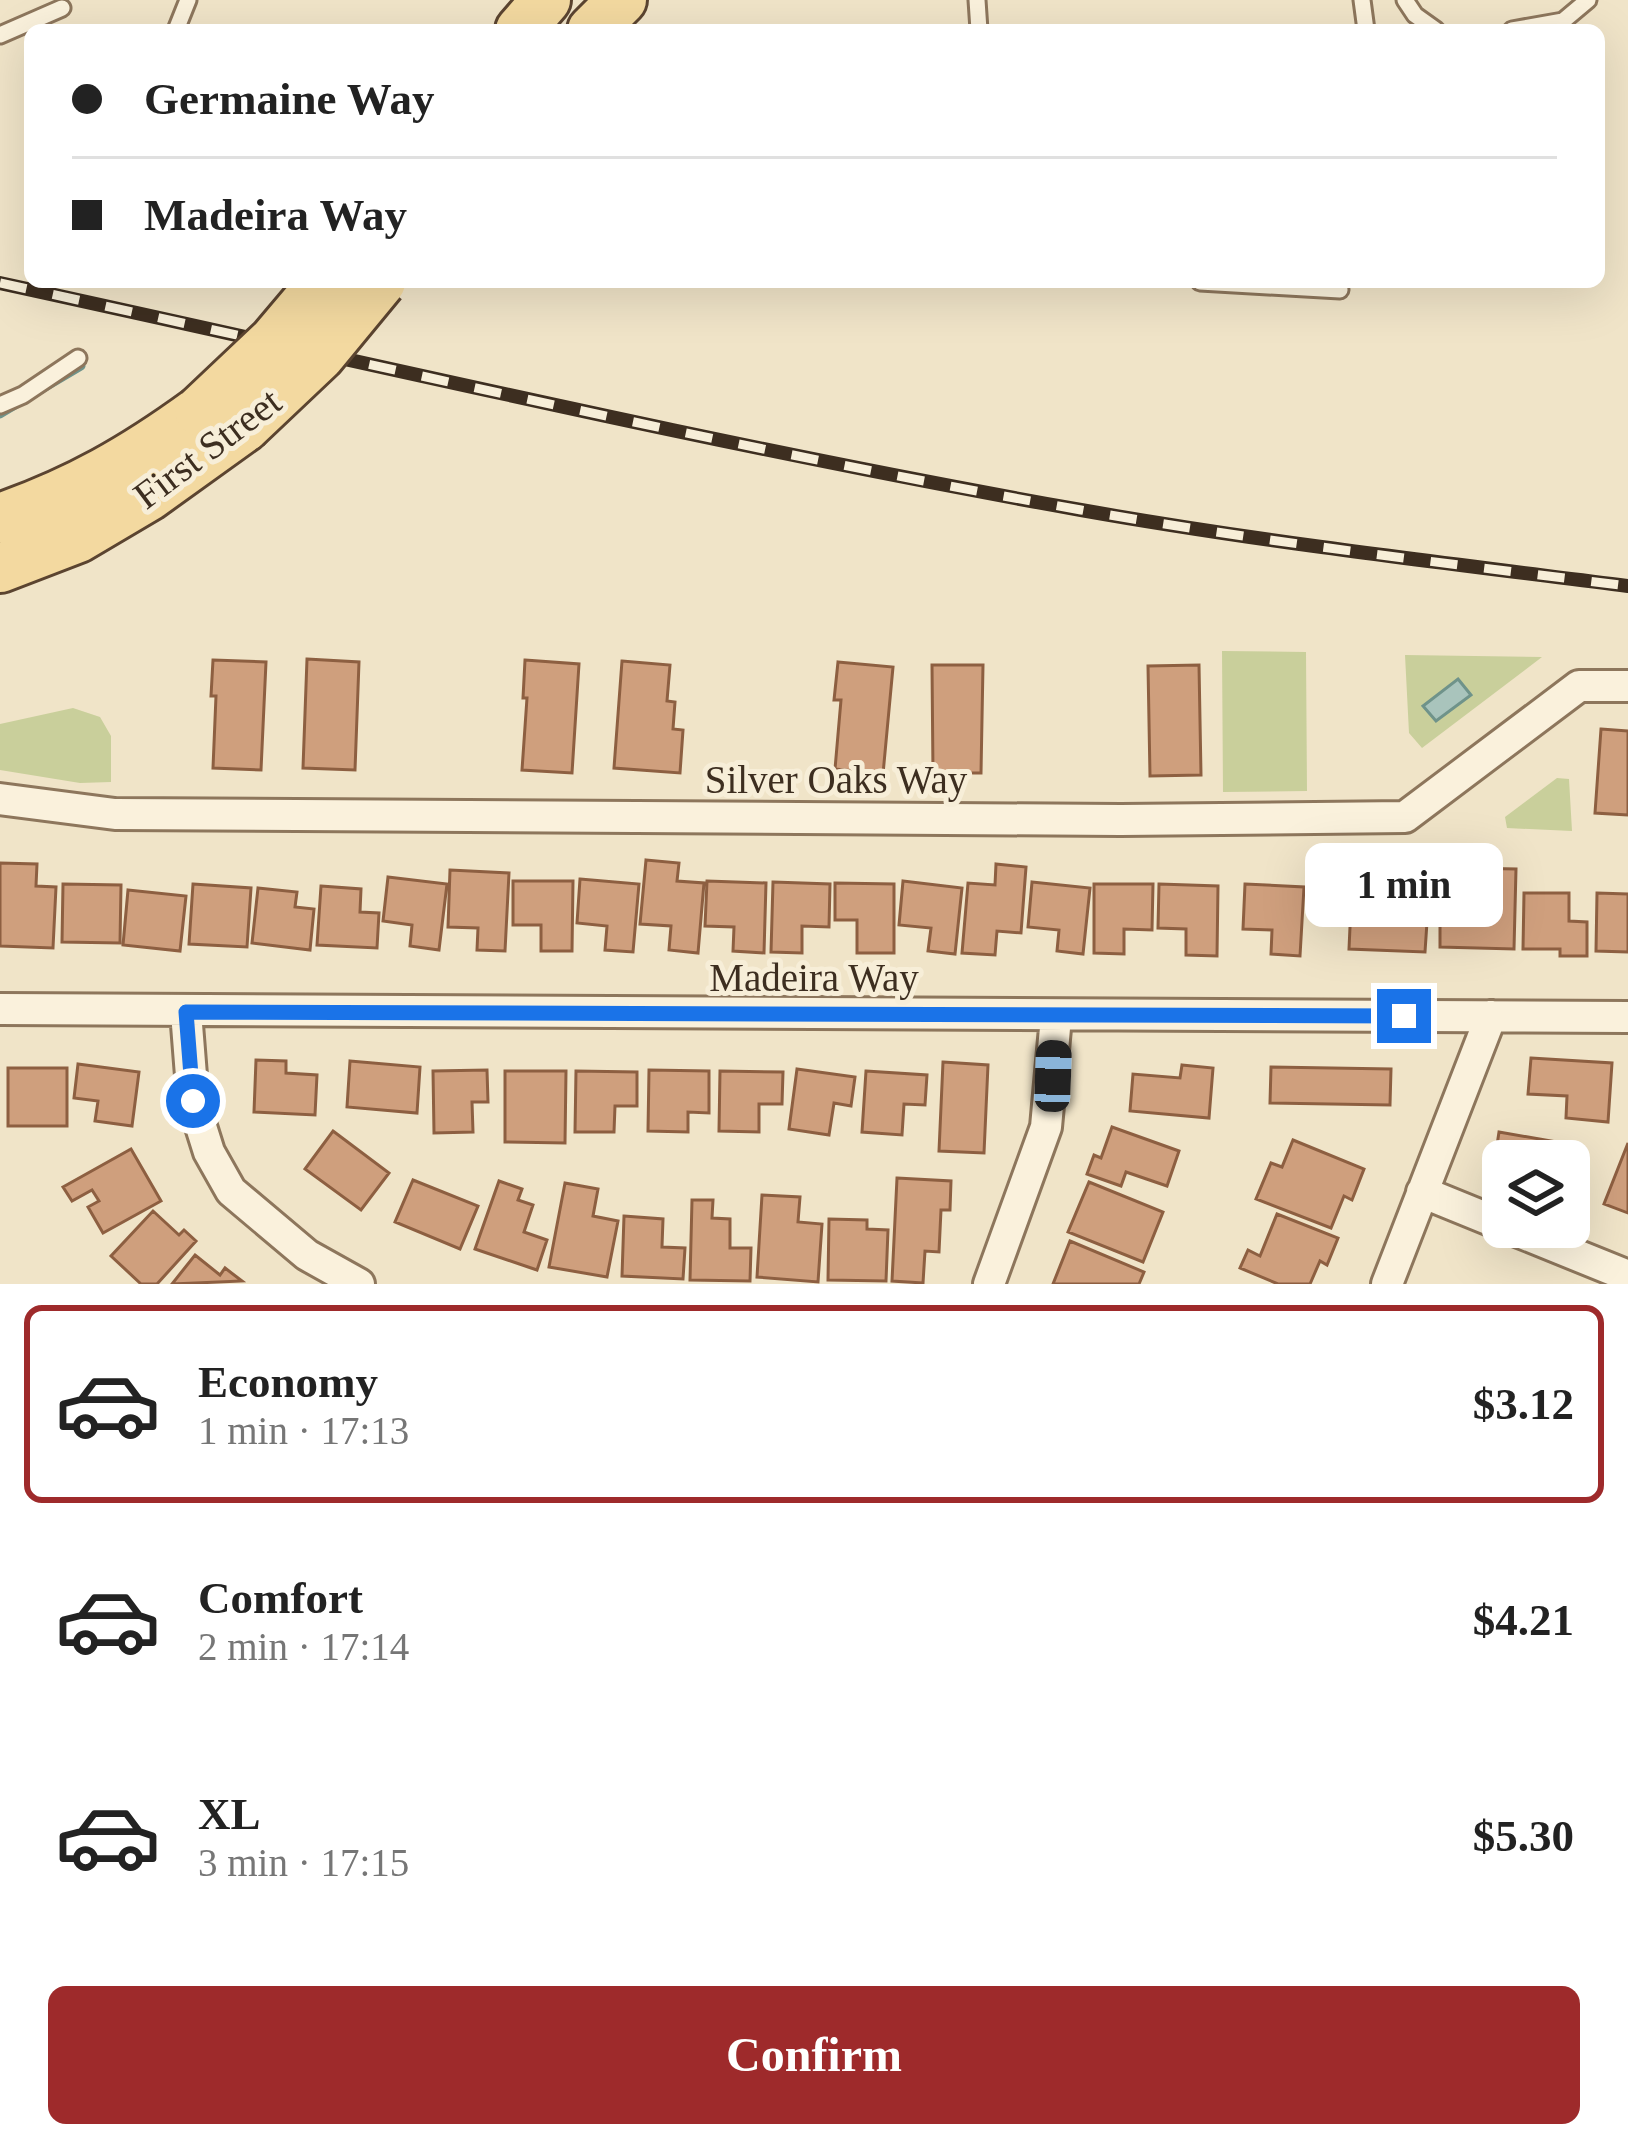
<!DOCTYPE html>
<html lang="en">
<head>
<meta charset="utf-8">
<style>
  :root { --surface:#fff; --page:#f2f2f2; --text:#222; --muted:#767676; --line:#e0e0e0; --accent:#9e2a2b }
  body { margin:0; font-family:Georgia,serif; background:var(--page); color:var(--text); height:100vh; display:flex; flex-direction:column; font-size:45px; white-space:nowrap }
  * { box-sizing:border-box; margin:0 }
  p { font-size:39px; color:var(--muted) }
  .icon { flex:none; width:66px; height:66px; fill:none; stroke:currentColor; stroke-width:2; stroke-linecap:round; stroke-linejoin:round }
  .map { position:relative; height:1284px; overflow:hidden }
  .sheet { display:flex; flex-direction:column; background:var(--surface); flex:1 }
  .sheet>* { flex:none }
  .banner { position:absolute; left:24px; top:24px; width:1581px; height:264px; border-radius:18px; box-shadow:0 12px 48px #0002; display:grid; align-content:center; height:264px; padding:0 48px; background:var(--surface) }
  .fabs { position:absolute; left:1482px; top:1140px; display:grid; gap:24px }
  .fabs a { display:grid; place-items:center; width:108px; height:108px; border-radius:18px; background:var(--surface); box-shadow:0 12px 48px #0002; font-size:60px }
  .end { position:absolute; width:54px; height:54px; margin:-27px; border:15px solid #1a73e8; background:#fff; box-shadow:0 0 0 6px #fff }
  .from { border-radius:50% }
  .bubble { position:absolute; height:84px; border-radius:18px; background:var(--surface); box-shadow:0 12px 48px #0002; font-size:39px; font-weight:700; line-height:84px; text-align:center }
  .car { position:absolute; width:36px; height:72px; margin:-36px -18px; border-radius:15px; box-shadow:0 0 9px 3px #0007; background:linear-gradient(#222 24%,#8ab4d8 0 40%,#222 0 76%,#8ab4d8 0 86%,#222 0) }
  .banner b { display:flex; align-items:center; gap:42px; height:114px; font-size:45px }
  .banner b+b { border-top:3px solid var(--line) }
  .banner i { width:30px; height:30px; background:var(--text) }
  ul { padding:21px 0 0; list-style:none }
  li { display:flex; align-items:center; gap:36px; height:198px; margin:0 24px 18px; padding:0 24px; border:6px solid transparent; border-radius:18px }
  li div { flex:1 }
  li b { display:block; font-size:45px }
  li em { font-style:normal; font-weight:700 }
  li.on { border-color:var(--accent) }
  li>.icon { width:108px; height:108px; stroke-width:1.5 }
  .button { display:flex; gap:24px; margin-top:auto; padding:24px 48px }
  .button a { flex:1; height:138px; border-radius:18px; background:var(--accent); color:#fff; font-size:48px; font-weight:700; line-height:138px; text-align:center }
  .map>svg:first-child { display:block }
  .green { fill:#c9cf9b }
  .water { fill:#a9c4bc; stroke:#6f938a; stroke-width:3 }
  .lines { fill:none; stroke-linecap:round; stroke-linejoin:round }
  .stream { stroke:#6f938a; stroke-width:9 }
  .building { fill:#cf9f7d; stroke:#8d5f41; stroke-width:3 }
  .lane-casing { stroke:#8d765c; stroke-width:21 }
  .street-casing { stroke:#8d765c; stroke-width:36 }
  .primary-casing { stroke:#5b4430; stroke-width:54 }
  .lane { stroke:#faf1dc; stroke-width:15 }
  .street { stroke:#faf1dc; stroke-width:30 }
  .primary { stroke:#f3d9a0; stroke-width:48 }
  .rail-casing { stroke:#3d2e20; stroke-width:14 }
  .rail { stroke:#f7eed8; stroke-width:9; stroke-dasharray:27; stroke-linecap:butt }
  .primary-bridge-casing { stroke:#5b4430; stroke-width:54; stroke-linecap:butt }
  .primary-bridge { stroke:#f3d9a0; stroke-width:48 }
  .route { stroke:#1a73e8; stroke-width:15 }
  .labels { text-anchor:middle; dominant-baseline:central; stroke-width:10; stroke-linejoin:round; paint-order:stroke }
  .street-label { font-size:39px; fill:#3d2e20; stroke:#f7eed8 }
</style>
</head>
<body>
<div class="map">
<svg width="1628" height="1284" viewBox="0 0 1628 1284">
  <rect width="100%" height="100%" fill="#f0e4c8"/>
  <path class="green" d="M1222,651L1306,652L1307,791L1223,792Z
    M1405,655L1542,657L1422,748L1409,733Z
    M73,708L100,717L111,736V782L80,783L0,770V724Z
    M1557,778L1569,779L1572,831L1507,828L1505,817Z"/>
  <path class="water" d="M1458,679L1471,695L1436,721L1423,706Z"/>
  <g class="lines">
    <path class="stream" d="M0,414L81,366"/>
  </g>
  <path class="building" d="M307,659L359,662L355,770L303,768Z
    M213,660L266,662L261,770L213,768L216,696H211Z
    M525,660L579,664L572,773L522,770L527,698H523Z
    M622,661L670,665L667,701L675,702L673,729L683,730L680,773L614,768Z
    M838,662L893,667L883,774L835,769L841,700H834Z
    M932,665H983L981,773H933Z
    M1199,665L1201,775L1150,776L1148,666Z
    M1601,729L1628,731V815L1595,813Z
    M646,860L679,863L677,881L704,883L698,953L669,950L671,926L640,924Z
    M0,863L37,864L36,886L56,887L53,948L0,946Z
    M996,864L1026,867L1021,933L997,931L995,955L962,953L968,883L995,885Z
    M1466,868L1516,869L1514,949L1440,947V913L1465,914Z
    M450,870L509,873L505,951L477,950L478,928L448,927Z
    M388,877L447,884L439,950L410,946L412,925L383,921Z
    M580,879L639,884L633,952L605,950L607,926L577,923Z
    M513,881H573L572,951H541V925H513Z
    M707,881L766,883L764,953L733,951L734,927L705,926Z
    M903,881L962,888L955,954L928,951L931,928L899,925Z
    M1381,881L1407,882L1406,906L1428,907L1425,952L1349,949L1351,905L1379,907Z
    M773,882L830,884L829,927L802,926V953L771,952Z
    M1032,882L1090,888L1083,954L1057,951L1059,930L1028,927Z
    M835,883L894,884V953H857V920H835Z
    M63,884L121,885L120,943L62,942Z
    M193,884L251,888L247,947L189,944Z
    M1094,884H1153L1152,930L1124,929V954L1094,953Z
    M1159,884L1218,886L1217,956L1186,955V929L1158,928Z
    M1245,884L1304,887L1300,956L1271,954L1272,930L1243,929Z
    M321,886L361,889L360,912L379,913L377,948L317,945Z
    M258,888L297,892L295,907L314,909L310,950L252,943Z
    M128,890L186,896L180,951L123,945Z
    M1524,893H1569V921L1587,922V956H1560V949H1523Z
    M1597,893L1628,894V952L1596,951Z
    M1531,1058L1612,1063L1608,1122L1566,1118L1567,1096L1528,1094Z
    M256,1060L286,1061V1073L317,1075L315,1115L254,1112Z
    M350,1061L420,1067L417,1113L347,1107Z
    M943,1062L988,1065L984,1153L939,1151Z
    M78,1064L139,1072L132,1126L95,1121L98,1101L74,1098Z
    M1182,1065L1213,1068L1209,1118L1130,1111L1133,1074L1180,1078Z
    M1271,1067L1391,1069L1390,1105L1270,1103Z
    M8,1068H67V1126H8Z
    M797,1069L855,1077L851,1106L834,1103L829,1135L789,1129Z
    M487,1070L488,1102H472L473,1132L434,1133L433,1071Z
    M649,1070L709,1071V1113L688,1112V1132L648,1131Z
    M505,1071H566L565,1143L505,1142Z
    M576,1071L637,1072V1106H615L614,1132H575Z
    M720,1071L783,1072L782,1104H759V1132L719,1131Z
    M866,1071L927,1075L925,1105L904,1104L902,1135L862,1132Z
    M1112,1127L1179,1151L1167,1186L1126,1172L1121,1186L1087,1174L1094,1155L1101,1158Z
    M333,1131L389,1173L361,1210L305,1169Z
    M1499,1132L1568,1144L1566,1161H1503V1173L1493,1171Z
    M1293,1140L1364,1169L1352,1200L1344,1196L1331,1228L1256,1199L1271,1163L1282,1167Z
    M1628,1143V1213L1604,1204Z
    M131,1149L161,1201L103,1233L88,1207L99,1201L92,1190L72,1201L63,1187Z
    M1569,1163L1578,1164L1573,1194L1569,1193Z
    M897,1178L951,1181L950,1210H941L939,1252L925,1251L923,1283L892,1281Z
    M413,1180L478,1206L460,1249L395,1222Z
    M499,1181L522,1189L518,1200L533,1205L524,1232L547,1240L537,1270L475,1249Z
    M1089,1182L1163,1212L1143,1262L1068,1232Z
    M565,1183L598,1189L593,1216L618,1221L607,1277L549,1267Z
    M762,1195L800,1197L798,1222L822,1224L818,1282L757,1277Z
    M692,1200H713L712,1218L730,1219V1248H751L750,1281L690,1280Z
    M153,1211L179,1235L184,1230L196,1241L157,1284H141L111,1256Z
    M1277,1214L1338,1238L1327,1265L1320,1261L1310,1284H1278L1240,1268L1248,1250L1260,1256Z
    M624,1216L663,1219L662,1247L685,1248L683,1279L622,1276Z
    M829,1219L867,1220V1229L888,1230L886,1281L828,1280Z
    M1070,1241L1144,1272L1139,1284H1053Z
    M195,1255L220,1275L225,1268L242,1281L172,1284Z"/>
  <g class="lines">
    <g class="lane-casing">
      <path id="lane" d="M977,0L979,30
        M1362,0L1366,30
        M1405,0L1415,15L1436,30
        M176,30L188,0
        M1512,30L1563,21L1588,0
        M0,35L62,8
        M1200,282L1340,290L1339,282
        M0,405L23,395L78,358"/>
    </g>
    <g class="street-casing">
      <path id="street" d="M0,799L115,814L1121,820L1405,817L1579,686H1628
        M0,1009L1628,1017
        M186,1012L193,1101L209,1152L231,1191L307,1255L359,1284
        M1422,1192L1503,1225
        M1507,1227L1628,1276
        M989,1284L1046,1127L1056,1017
        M1387,1284L1491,1016"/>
    </g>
    <g class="primary-casing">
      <path id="primary" d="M520,30L546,0
        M592,30L622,0
        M0,518C77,491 133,459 199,411
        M0,568L78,538L149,496L245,427"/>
    </g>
    <use href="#lane" class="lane"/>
    <use href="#street" class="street"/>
    <use href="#primary" class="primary"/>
    <g class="rail-casing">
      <path id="rail" d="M0,283C360,361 719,446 1081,510C1262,542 1445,563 1628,586"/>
    </g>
    <use href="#rail" class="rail"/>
    <g class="primary-bridge-casing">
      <path id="primary-bridge" d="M199,411L274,340L323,282
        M245,427L320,356L381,282"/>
    </g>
    <use href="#primary-bridge" class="primary-bridge"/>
  </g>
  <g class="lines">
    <path class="route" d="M193,1101L186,1012L1404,1016"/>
  </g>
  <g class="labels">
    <g class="street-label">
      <text transform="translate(207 448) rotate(-37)">First Street</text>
      <text x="836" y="779">Silver Oaks Way</text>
      <text x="814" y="977">Madeira Way</text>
    </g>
  </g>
</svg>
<div class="fabs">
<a><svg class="icon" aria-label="layers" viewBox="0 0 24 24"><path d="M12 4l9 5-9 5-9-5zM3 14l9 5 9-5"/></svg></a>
</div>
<i class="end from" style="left:193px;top:1101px"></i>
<i class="end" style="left:1404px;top:1016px"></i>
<div class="bubble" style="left:1305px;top:843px;width:198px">1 min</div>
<i class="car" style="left:1053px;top:1076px;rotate:2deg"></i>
<div class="banner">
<b><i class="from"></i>Germaine Way</b>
<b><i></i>Madeira Way</b>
</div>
</div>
<section class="sheet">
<ul>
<li class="on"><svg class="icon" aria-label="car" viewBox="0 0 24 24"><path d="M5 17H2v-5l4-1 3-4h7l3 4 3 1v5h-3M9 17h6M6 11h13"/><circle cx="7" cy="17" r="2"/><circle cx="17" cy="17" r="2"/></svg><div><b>Economy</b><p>1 min · 17:13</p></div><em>$3.12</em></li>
<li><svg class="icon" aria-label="car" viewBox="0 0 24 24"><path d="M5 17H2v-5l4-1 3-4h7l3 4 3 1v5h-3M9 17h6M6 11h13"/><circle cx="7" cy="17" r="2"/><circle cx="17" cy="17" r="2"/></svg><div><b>Comfort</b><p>2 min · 17:14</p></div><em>$4.21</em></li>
<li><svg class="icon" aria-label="car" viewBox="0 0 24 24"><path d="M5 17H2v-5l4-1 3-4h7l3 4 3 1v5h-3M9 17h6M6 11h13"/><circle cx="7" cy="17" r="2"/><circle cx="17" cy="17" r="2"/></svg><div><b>XL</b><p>3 min · 17:15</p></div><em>$5.30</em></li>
</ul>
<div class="button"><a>Confirm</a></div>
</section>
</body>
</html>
